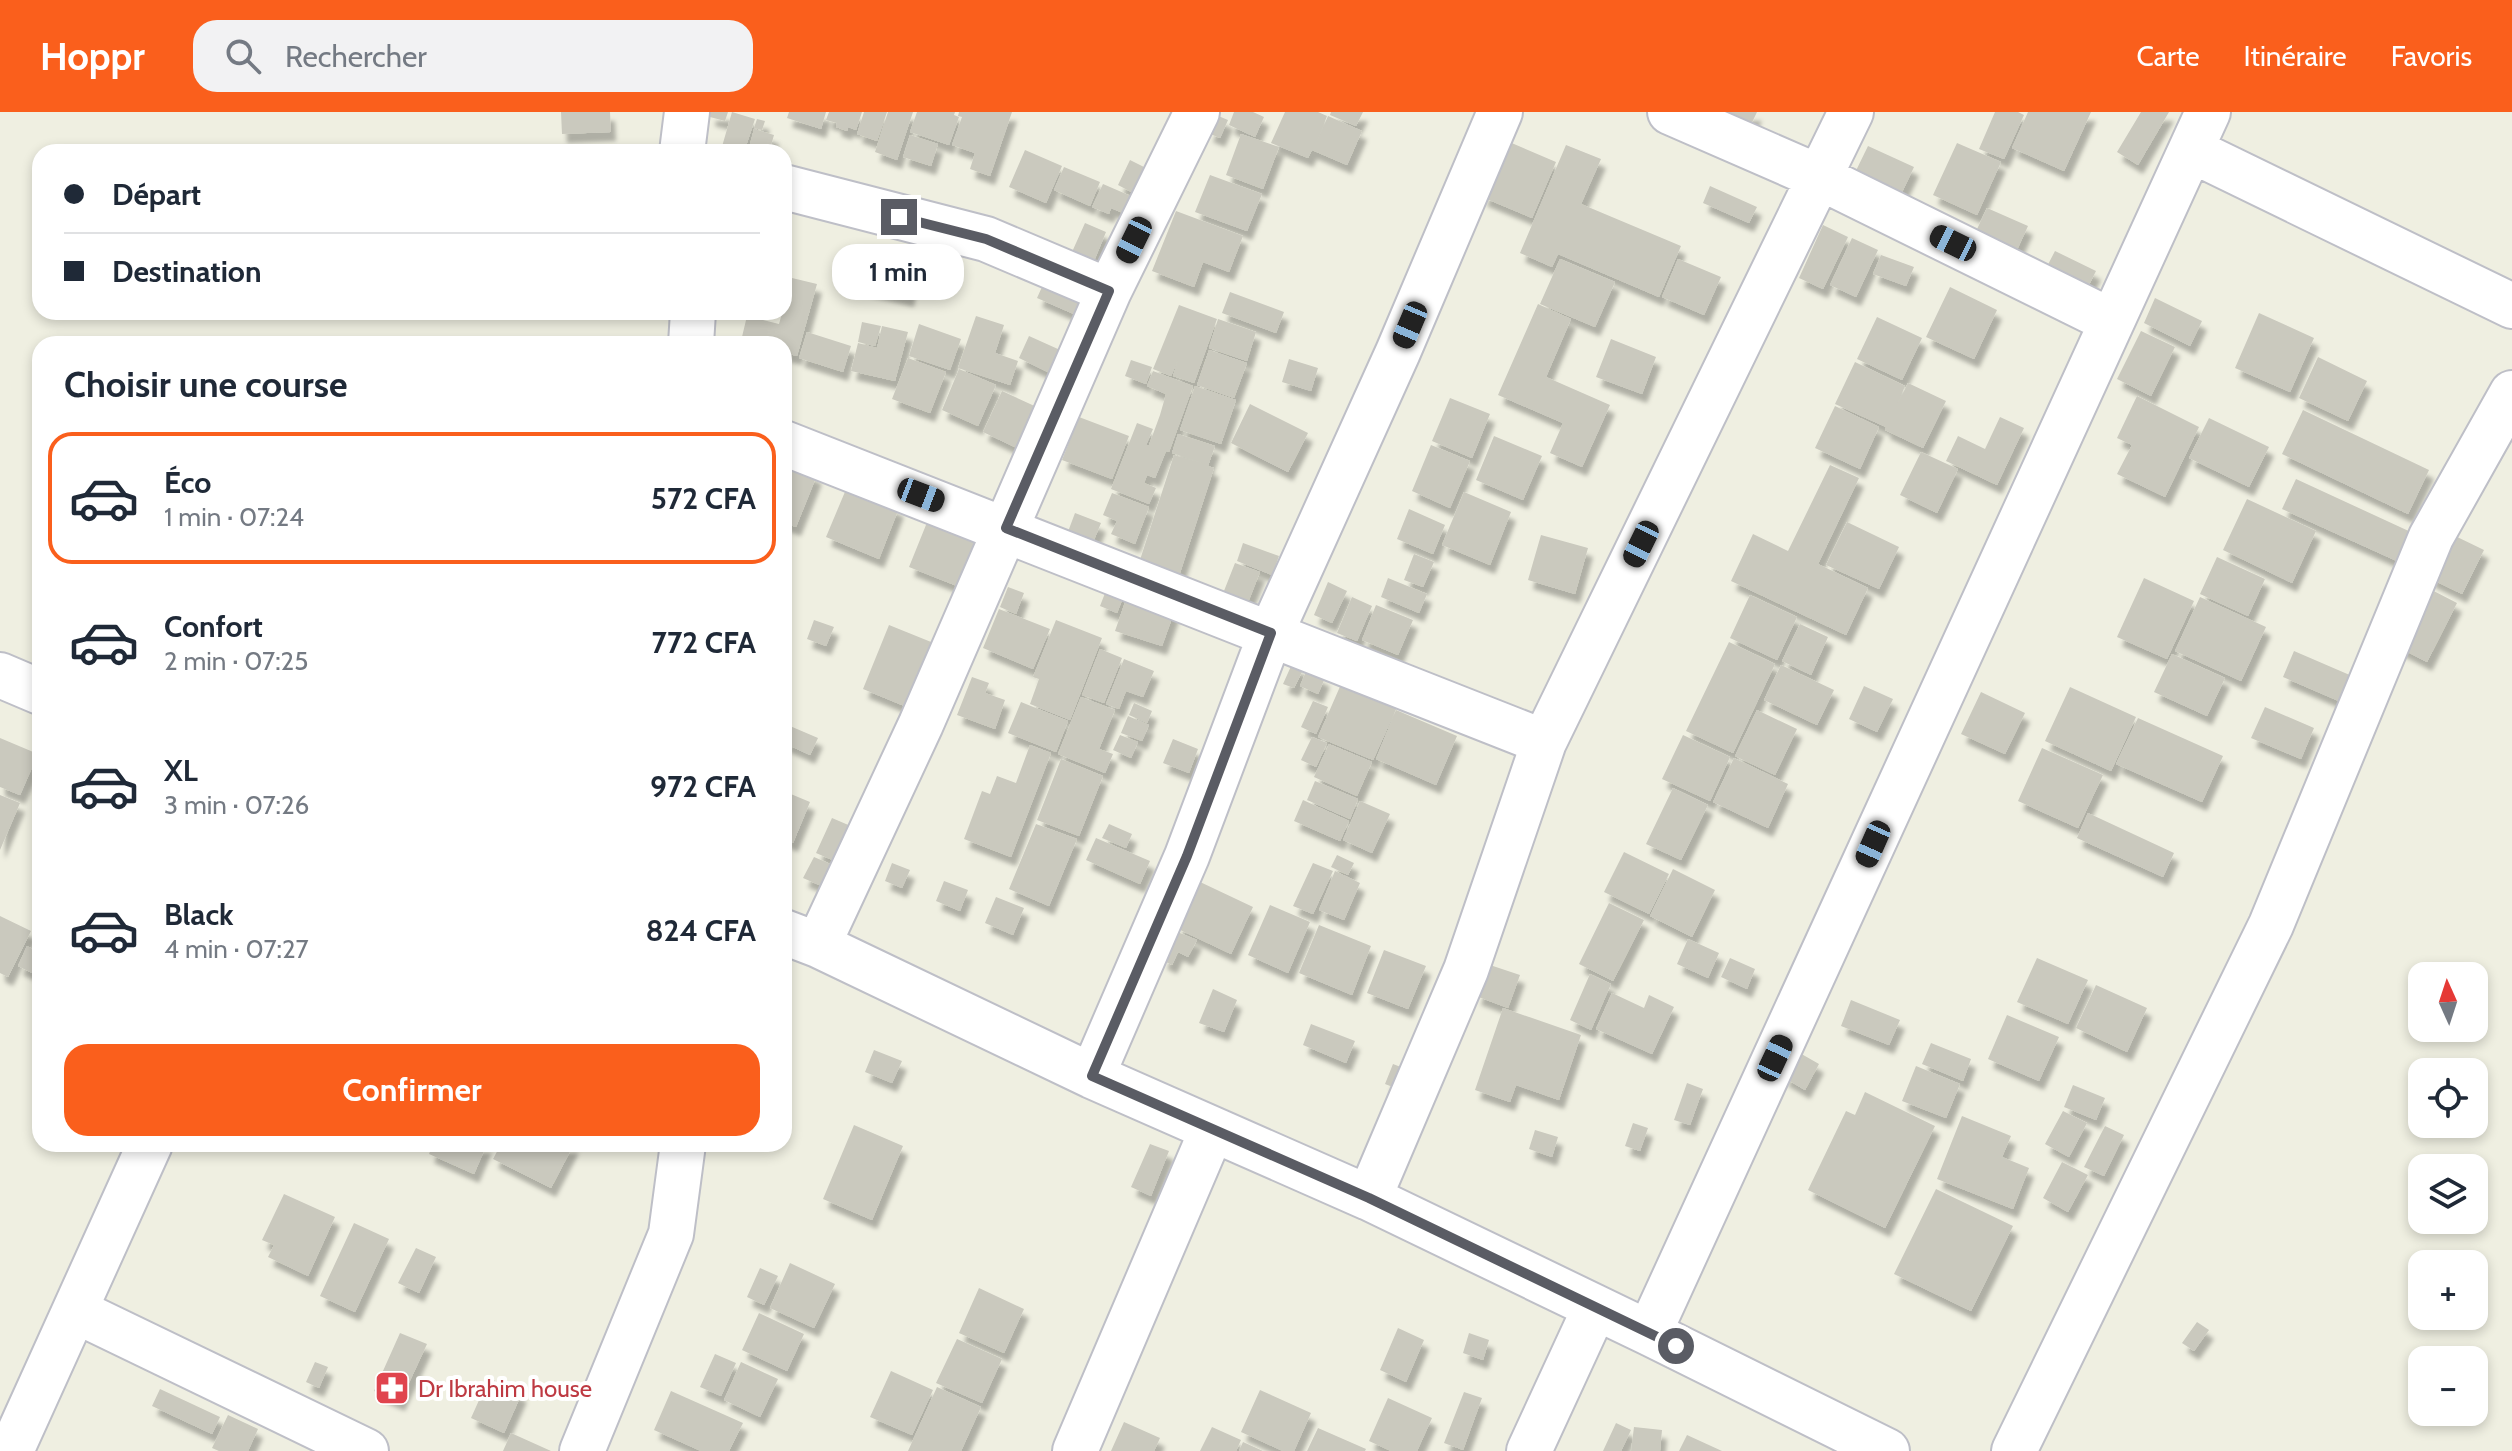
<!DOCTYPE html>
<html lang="fr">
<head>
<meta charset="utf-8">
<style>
  :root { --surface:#fff; --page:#f2f2f3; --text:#1f2937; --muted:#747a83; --line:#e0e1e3; --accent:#fa5f1c }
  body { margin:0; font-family:Cabin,sans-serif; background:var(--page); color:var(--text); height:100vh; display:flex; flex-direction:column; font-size:30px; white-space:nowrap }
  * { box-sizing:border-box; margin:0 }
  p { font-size:26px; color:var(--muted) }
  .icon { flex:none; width:44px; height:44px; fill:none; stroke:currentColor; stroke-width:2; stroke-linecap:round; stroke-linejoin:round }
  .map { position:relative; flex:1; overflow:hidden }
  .sheet { position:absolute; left:32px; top:224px; width:760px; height:816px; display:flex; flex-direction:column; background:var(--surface); border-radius:24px; box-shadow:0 4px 12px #0003 }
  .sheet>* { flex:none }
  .guide { position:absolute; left:32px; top:32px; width:760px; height:176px; border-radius:24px; box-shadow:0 4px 12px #0003; display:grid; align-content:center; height:176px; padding:0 32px; background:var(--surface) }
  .needle { width:52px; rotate:357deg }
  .controls { position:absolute; left:2408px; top:850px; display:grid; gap:16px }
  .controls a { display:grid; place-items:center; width:80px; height:80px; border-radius:16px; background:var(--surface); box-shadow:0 4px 12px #0003; font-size:40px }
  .end { position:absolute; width:36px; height:36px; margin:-18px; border:10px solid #5a5c64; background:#fff; box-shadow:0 0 0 4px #fff }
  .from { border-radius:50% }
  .bubble { position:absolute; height:56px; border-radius:24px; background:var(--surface); box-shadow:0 4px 12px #0003; font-size:26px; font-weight:800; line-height:56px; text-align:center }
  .car { position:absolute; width:24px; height:48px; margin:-24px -12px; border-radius:10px; box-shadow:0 0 6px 2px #0007; background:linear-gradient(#222 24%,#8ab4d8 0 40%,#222 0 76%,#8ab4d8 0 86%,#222 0) }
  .guide b { display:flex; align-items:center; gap:28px; height:76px; font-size:30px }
  .guide b+b { border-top:2px solid var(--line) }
  .guide i { width:20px; height:20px; background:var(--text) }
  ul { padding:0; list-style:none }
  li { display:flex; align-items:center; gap:24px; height:132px; margin:0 16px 12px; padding:0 16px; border:4px solid transparent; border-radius:24px }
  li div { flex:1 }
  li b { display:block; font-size:30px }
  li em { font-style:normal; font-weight:800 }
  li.current { border-color:var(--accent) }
  li>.icon { width:72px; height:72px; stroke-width:1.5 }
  h2 { padding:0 32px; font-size:36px; line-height:96px }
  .action { display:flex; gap:16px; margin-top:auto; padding:16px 32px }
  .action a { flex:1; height:92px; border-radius:24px; background:var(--accent); color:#fff; font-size:32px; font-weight:800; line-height:92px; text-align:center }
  header { display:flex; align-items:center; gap:48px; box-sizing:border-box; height:112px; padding:0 40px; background:var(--accent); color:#fff }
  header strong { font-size:38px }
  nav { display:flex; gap:44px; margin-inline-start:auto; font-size:28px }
  .search { width:560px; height:72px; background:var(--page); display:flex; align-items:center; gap:20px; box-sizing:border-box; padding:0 28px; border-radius:24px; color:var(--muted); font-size:30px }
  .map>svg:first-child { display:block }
  .building { fill:#cac9be; filter:url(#shadow) }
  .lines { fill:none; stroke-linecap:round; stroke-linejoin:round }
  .street-casing { stroke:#bebfc7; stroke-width:48 }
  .street { stroke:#fff; stroke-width:44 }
  .route { stroke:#5a5c64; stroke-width:10 }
  .labels { text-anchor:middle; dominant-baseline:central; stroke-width:8; stroke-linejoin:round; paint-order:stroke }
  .health-label { font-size:24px; fill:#be3a42; stroke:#fff; text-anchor:start }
</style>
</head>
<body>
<header>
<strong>Hoppr</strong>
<div class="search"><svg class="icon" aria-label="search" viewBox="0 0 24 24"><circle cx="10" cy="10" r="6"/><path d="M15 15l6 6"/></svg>Rechercher</div>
<nav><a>Carte</a><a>Itinéraire</a><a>Favoris</a></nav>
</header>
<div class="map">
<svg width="2512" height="1339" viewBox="0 0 2512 1339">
  <defs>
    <filter id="shadow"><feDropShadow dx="5" dy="9" stdDeviation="2" flood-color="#0004"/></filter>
  </defs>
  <rect width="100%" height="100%" fill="#efefe1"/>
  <path class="building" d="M561,0H610L611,20L562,22Z
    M711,0H728L725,9L710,5Z
    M732,0L755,7L744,40L721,38Z
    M789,0H826L821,17L787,6Z
    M829,0H862L856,18L848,15L847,19L836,15L837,11L826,8Z
    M864,0H887L877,29L857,22Z
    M888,0H913L897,48L875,40Z
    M917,0H955L954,3L959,5L949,33L910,20Z
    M959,0H1012L990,64L970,57L975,41L952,33L962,5L958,4Z
    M1234,0H1253L1264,5L1255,25L1229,13Z
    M1285,0H1318L1327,4L1316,32L1328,4L1362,19L1347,53L1312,38L1308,46L1271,31Z
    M1331,0H1363L1356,14L1330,3Z
    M1691,0H1757L1745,25Z
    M1995,0H2018L2024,3L2004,47L1979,37Z
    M2028,0H2091L2064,59L2012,36Z
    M2141,0H2169L2138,53L2117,40Z
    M1216,3L1228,8L1220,26L1208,21Z
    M757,7L765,9L762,18L754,16Z
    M754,17L774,23L769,40H748Z
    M1241,22L1279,35L1263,77L1226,63Z
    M910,23L938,32L931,54L903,45Z
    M1507,29L1556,50L1532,106L1482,85Z
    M1957,31L2001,50L1977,103L1933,83Z
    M670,32V40H642L641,34Z
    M1566,33L1601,47L1581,92L1681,134L1659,185L1558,142L1552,155L1520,141Z
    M1868,34L1914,55L1895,95L1849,73Z
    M1025,38L1062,54L1046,91L1009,75Z
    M1130,48L1152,59L1139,84L1118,73Z
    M1064,55L1100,70L1090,94L1054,78Z
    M1210,63L1262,82L1247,119L1195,100Z
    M1103,72L1140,88L1123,101L1111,96L1109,102L1092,95Z
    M1710,74L1757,95L1749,111L1703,91Z
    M1987,96L2028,114L2010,153L1969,134Z
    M1176,99L1243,124L1229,160L1203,150L1194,175L1152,159Z
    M1085,111L1106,120L1094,149L1072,140Z
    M1823,113L1848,125L1823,177L1799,166Z
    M1852,126L1878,138L1856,185L1830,173Z
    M2055,139L2096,159L2082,187L2041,166Z
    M1881,143L1914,155L1906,174L1873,162Z
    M1560,147L1615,170L1595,215L1540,192Z
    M1678,147L1721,165L1704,203L1662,185Z
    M871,152L914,160L909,186L866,176Z
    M792,166L817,172L797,244L784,241V232H753L741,229L747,204L779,212Z
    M1046,166L1092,187L1083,206L1037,186Z
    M1950,175L1997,198L1974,247L1926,225Z
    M1230,180L1284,200L1276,221L1222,201Z
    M2155,186L2202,209L2190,234L2144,211Z
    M1538,192L1571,207L1546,265L1610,293L1582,355L1550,341L1563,311L1498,283Z
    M1179,193L1217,207L1194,271L1173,264L1178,248L1171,264L1153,257Z
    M2259,201L2314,226L2290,280L2235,256Z
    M976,204L1004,213L995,241L1018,249L1010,273L958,256Z
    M1877,205L1922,226L1902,268L1857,247Z
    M1218,207L1256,220L1247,249L1209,236Z
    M862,210L881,214L875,234L858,230Z
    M919,212L961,227L950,258L909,244Z
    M882,214L908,220L895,269L851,259L858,231L877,236Z
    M2141,219L2175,235L2151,284L2117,267Z
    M807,220L851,234L843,260L799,246Z
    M1029,224L1069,242L1058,265L1019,246Z
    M1611,227L1656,245L1642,282L1596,265Z
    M1209,238L1247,251L1234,286L1197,273Z
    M2318,245L2367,269L2348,309L2299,286Z
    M908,246L946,260L930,301L892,287Z
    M1289,247L1318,256L1311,279L1282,270Z
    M1131,248L1152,255L1146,272L1125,264Z
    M1855,250L1905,274L1896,295L1908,271L1946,289L1923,336L1885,318L1886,315L1835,292Z
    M959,257L996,273L978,314L942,298Z
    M1153,259L1193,274L1169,340L1166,339L1155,366L1147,363L1144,371L1156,376L1149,392L1111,377L1137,311L1153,317L1146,333H1149L1160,303L1166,282L1147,274Z
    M1195,274L1236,288L1221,332L1180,318Z
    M1002,279L1041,297L1021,338L983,320Z
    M2137,284L2199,315L2165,385L2117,362L2132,333L2117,326Z
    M1450,286L1490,302L1472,346L1432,329Z
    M1250,292L1308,321L1288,360L1231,331Z
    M1835,294L1879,315L1860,357L1815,336Z
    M2303,298L2429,358L2408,402L2282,342Z
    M1079,305L1129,324L1112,367L1062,348Z
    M2000,305L2024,316L1997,373L1946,349L1958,324L1985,337Z
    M2209,306L2269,335L2249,375L2189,346Z
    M1178,322L1215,334L1208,354L1214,356L1179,464L1139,451L1174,343L1205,352L1172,341Z
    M1494,324L1542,344L1523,388L1476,368Z
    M1431,333L1470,349L1450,396L1412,379Z
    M1921,340L1958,357L1937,401L1900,383Z
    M784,350L817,363L796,415L784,411Z
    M1830,353L1859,366L1818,452L1868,476L1846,523L1731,469L1753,422L1788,439Z
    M2296,367L2413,421L2399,450L2282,397Z
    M847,375L899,396L879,447L826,425Z
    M1464,380L1511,400L1490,453L1442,433Z
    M1112,381L1149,395L1135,432L1111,422L1117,409L1103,403Z
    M2247,387L2316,419L2292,471L2223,438Z
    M1409,397L1445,413L1433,442L1397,427Z
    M1075,401L1101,411L1091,435L1066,425Z
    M930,403L983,424L962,476L909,455Z
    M1847,410L1899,435L1879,477L1826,453Z
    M2451,422L2484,438L2462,482L2429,466Z
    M1541,423L1588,436L1575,482L1528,468Z
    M1243,431L1279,444L1272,463L1237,449Z
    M1414,442L1434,450L1423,475L1404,468Z
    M2217,445L2265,467L2248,504L2200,482Z
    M1235,451L1260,460L1247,493L1222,484Z
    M1388,466L1427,482L1419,501L1381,485Z
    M2144,466L2194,489L2167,547L2117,525Z
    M1328,470L1347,479L1332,511L1314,503Z
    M1109,471L1126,478L1117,501L1100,494Z
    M1008,475L1024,481L1016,502L1000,495Z
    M2426,475L2457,491L2427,550L2396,534Z
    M1129,479L1176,495L1162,534L1115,519Z
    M1750,483L1797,505L1777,548L1730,526Z
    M1352,485L1372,494L1357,529L1337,521Z
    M2200,485L2266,515L2241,569L2175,539Z
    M1376,493L1413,508L1398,543L1362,528Z
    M999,497L1050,517L1033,557L983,536Z
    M814,508L834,515L826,534L807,527Z
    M1056,508L1102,526L1070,608L1030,592L1039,567L1033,565Z
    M1800,512L1828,525L1811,563L1782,549Z
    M889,513L941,534L914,598L863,577Z
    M1729,530L1775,552L1733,641L1686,619Z
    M1100,537L1122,546L1104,591L1082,583Z
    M2294,539L2352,564L2341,590L2283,565Z
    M2172,542L2225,566L2207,604L2154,580Z
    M1124,547L1154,559L1143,585L1126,579L1119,597L1106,592Z
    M1292,552L1304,556L1294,576L1283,572Z
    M1781,553L1834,578L1817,613L1764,588Z
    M1307,557L1325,566L1318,582L1300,574Z
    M972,565L989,571L985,581L1005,588L995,617L957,603Z
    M1342,570L1397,595L1373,648L1318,625Z
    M1864,574L1893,587L1877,620L1849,607Z
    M2070,575L2136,605L2111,659L2045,629Z
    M1981,580L2025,601L2005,642L1961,622Z
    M1081,585L1115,598L1099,637L1113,642L1105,661L1058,642Z
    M1313,589L1328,595L1316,622L1301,615Z
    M1021,590L1068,609L1056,640L1008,621Z
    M1134,591L1152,599L1147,611L1129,603Z
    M2265,595L2314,616L2301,647L2251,626Z
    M1396,598L1457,624L1436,673L1376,647Z
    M1757,598L1797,617L1775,663L1735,644Z
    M1128,604L1149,613L1142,629L1121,621Z
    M2138,606L2223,644L2202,690L2116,652Z
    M790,614L818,626L810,643L784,631Z
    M1120,623L1138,630L1131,646L1113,638Z
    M1683,623L1730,645L1710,689L1662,667Z
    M1312,625L1327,631L1316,655L1301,648Z
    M0,626L38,642L20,683L0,675Z
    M1173,627L1198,637L1189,661L1163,651Z
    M1329,632L1372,650L1357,684L1314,665Z
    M1030,633L1051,641L1011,745L964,727L982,679L990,682L997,664L1016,671Z
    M2042,636L2103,663L2078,716L2018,689Z
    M1734,646L1788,672L1768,716L1713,690Z
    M1061,647L1103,664L1079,724L1037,708Z
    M1315,669L1358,687L1350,707L1307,688Z
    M1673,676L1708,693L1681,748L1646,732Z
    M786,680L810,690L793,731L784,727Z
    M0,683L20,691L0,738Z
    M1303,688L1349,709L1340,729L1294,709Z
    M1360,689L1390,702L1372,741L1343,728Z
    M2088,701L2174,741L2163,765L2077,726Z
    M832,706L860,718L844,753L816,741Z
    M1036,712L1077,727L1049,794L1009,777Z
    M1109,712L1132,722L1126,736L1102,726Z
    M1096,726L1150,749L1140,772L1086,748Z
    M1624,740L1669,762L1649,802L1604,780Z
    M1337,743L1354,751L1348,763L1331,755Z
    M814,745L835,754L826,776L803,766Z
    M892,751L910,758L902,776L885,769Z
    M1313,751L1333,759L1313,802L1293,794Z
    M1673,757L1715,778L1692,825L1650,804Z
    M1335,759L1360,771L1344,808L1319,798Z
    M944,769L968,778L960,799L936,789Z
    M1198,769L1253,795L1231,842L1176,816Z
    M996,785L1024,796L1013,823L985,811Z
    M1609,791L1644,808L1613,869L1579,852Z
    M1270,793L1310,810L1288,861L1248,843Z
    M0,804L31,819L8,865L0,861Z
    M1319,813L1371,834L1352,883L1299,861Z
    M1175,819L1197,828L1188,845L1178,840L1172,853L1162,848Z
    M1688,827L1719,841L1708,866L1677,852Z
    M27,834L40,841V854L36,863L18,854Z
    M1384,838L1426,854L1408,897L1367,881Z
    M1730,846L1755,857L1747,877L1721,865Z
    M2037,846L2088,868L2068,912L2017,890Z
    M1487,852L1520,863L1508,896L1476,884Z
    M1590,862L1611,872L1591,918L1570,908Z
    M2096,873L2147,896L2127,940L2076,916Z
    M1213,877L1237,888L1224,920L1199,911Z
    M1612,881L1644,896L1649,883L1674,895L1652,942L1596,917Z
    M1851,888L1900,908L1889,933L1841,914Z
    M1503,896L1581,923L1559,988L1516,973L1510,990L1475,978Z
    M2007,903L2059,925L2039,969L1988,947Z
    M1311,912L1355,929L1346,951L1303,933Z
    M1931,931L1971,947L1963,969L1922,952Z
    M874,938L902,949L892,971L865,960Z
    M1798,940L1819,952L1805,978L1783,965Z
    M1393,952L1411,959L1403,979L1385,972Z
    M1916,954L1960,972L1946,1006L1902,989Z
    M1687,971L1703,977L1690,1013L1674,1008Z
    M2073,973L2105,986L2096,1008L2064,995Z
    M1865,980L1935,1014L1885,1116L1808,1078L1846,999L1855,1003Z
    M2063,999L2087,1011L2069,1045L2045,1032Z
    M1962,1004L2011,1024L2002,1045L2029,1056L2013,1097L1937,1067Z
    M1633,1011L1648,1016L1640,1039L1625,1034Z
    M854,1013L903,1034L872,1108L823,1087Z
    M2105,1014L2124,1023L2104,1064L2084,1055Z
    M1535,1018L1558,1025L1552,1045L1529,1037Z
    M433,1032H487L474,1062L429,1042Z
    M501,1032H574L551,1076L493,1047Z
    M1150,1032L1169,1039L1151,1084L1131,1075Z
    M2062,1050L2088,1063L2068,1100L2043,1086Z
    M1936,1077L2013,1114L1971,1199L1894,1162Z
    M284,1082L335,1105L308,1164L268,1145L274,1133L262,1128Z
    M354,1111L389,1127L355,1200L320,1184Z
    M416,1136L436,1145L419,1181L398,1171Z
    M790,1151L835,1172L814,1216L770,1196Z
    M760,1156L778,1164L764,1193L747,1185Z
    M979,1176L1024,1197L1004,1241L959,1221Z
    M759,1201L804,1222L787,1259L742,1238Z
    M2197,1210L2209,1218L2194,1239L2182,1231Z
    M1398,1216L1424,1228L1406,1270L1380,1258Z
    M400,1221L427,1232L400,1290L374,1279Z
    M1469,1221L1489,1228L1483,1248L1463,1241Z
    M957,1227L1002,1247L982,1291L936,1271Z
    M715,1242L736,1251L721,1284L700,1275Z
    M315,1250L328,1255L319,1276L306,1270Z
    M741,1250L778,1267L760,1305L724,1288Z
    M891,1259L933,1278L912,1323L870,1305Z
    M489,1266L522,1281L504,1321L471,1306Z
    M937,1275L981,1295L961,1339H908Z
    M160,1277L220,1305L212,1322L152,1294Z
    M1260,1278L1311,1301L1294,1339H1283L1241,1320Z
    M671,1279L743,1311L729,1339H701L654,1318Z
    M1464,1280L1482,1286L1463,1338L1444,1331Z
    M1388,1286L1432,1306L1417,1339H1391L1369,1329Z
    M228,1303L258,1317L248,1339H219L212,1336Z
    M1124,1310L1160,1326L1154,1339H1111Z
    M1616,1311L1631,1318L1621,1339H1603Z
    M1212,1315L1241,1328L1236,1339H1200Z
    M1634,1315L1662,1318L1660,1339H1631Z
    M1318,1316L1366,1337L1365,1339H1307Z
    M511,1321L551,1339H503Z
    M1687,1323L1722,1339H1679Z
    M1243,1330L1263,1339H1239Z"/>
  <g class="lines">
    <g class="street-casing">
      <path id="street" d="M1670,0L1821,66L2111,209
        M2191,38L2512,194
        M682,40L687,0
        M784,75L986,127L1109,179
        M691,232L693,200
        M784,331L1544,630
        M0,563L40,580
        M784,820L818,833L1092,964L1369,1086L1649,1221L1887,1339
        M818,833L921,612L1109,179L1197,0
        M1092,964L1187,744L1271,521L1398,240L1500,0
        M1369,1086L1466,858L1544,630L1851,0
        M76,1199L366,1339
        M1649,1221L2208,0
        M11,1339L150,1032
        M582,1339L671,1122L683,1032
        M1075,1339L1212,1018
        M1529,1339L1595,1196
        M2014,1339L2271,813L2431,425L2512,281"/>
    </g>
    <use href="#street" class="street"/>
  </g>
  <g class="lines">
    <path class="route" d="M899,105L986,127L1109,179L1006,416L1271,521L1187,744L1092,964L1369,1086L1676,1234"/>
  </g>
  <defs>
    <g id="pharmacy-square" transform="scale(1.8)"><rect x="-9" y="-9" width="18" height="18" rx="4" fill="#e0444e" stroke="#fff"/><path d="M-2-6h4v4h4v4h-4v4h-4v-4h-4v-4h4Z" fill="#fff"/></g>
  </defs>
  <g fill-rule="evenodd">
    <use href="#pharmacy-square" x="392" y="1276"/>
  </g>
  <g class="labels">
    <g class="health-label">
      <text x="418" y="1276">Dr Ibrahim house</text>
    </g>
  </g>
</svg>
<div class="controls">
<a><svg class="needle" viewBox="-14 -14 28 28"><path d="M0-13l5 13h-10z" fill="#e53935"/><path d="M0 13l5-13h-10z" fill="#747a83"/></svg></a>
<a><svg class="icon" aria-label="locate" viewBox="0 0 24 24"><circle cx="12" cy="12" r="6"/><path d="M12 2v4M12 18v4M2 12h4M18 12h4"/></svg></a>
<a><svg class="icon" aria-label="layers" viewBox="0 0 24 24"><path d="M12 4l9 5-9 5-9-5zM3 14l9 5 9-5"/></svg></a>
<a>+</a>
<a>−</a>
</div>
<i class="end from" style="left:1676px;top:1234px"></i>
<i class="end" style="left:899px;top:105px"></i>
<div class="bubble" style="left:832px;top:132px;width:132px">1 min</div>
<i class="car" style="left:1134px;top:128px;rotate:206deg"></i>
<i class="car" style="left:1953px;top:131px;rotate:296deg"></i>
<i class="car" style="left:1410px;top:213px;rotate:203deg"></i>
<i class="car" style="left:921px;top:383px;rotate:111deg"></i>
<i class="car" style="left:1641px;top:432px;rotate:206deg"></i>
<i class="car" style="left:1873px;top:732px;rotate:204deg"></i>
<i class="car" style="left:1775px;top:946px;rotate:25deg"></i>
<div class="guide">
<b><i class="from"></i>Départ</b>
<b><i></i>Destination</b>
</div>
<section class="sheet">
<h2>Choisir une course</h2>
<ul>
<li class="current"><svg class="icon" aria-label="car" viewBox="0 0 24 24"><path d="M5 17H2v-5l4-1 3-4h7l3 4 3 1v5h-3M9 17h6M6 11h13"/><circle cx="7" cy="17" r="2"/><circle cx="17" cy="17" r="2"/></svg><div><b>Éco</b><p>1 min · 07:24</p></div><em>572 CFA</em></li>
<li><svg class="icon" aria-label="car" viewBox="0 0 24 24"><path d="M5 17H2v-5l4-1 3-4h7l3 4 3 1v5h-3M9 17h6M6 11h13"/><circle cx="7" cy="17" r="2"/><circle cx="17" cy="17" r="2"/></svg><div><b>Confort</b><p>2 min · 07:25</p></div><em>772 CFA</em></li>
<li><svg class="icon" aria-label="car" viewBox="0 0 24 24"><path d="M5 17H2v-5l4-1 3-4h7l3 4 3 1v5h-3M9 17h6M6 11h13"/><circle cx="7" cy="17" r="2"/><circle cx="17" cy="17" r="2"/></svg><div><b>XL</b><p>3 min · 07:26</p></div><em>972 CFA</em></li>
<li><svg class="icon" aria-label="car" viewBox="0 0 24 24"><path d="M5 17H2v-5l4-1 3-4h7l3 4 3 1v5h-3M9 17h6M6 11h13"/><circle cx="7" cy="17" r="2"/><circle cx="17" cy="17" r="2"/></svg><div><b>Black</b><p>4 min · 07:27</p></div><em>824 CFA</em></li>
</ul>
<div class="action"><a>Confirmer</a></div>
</section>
</div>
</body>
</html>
